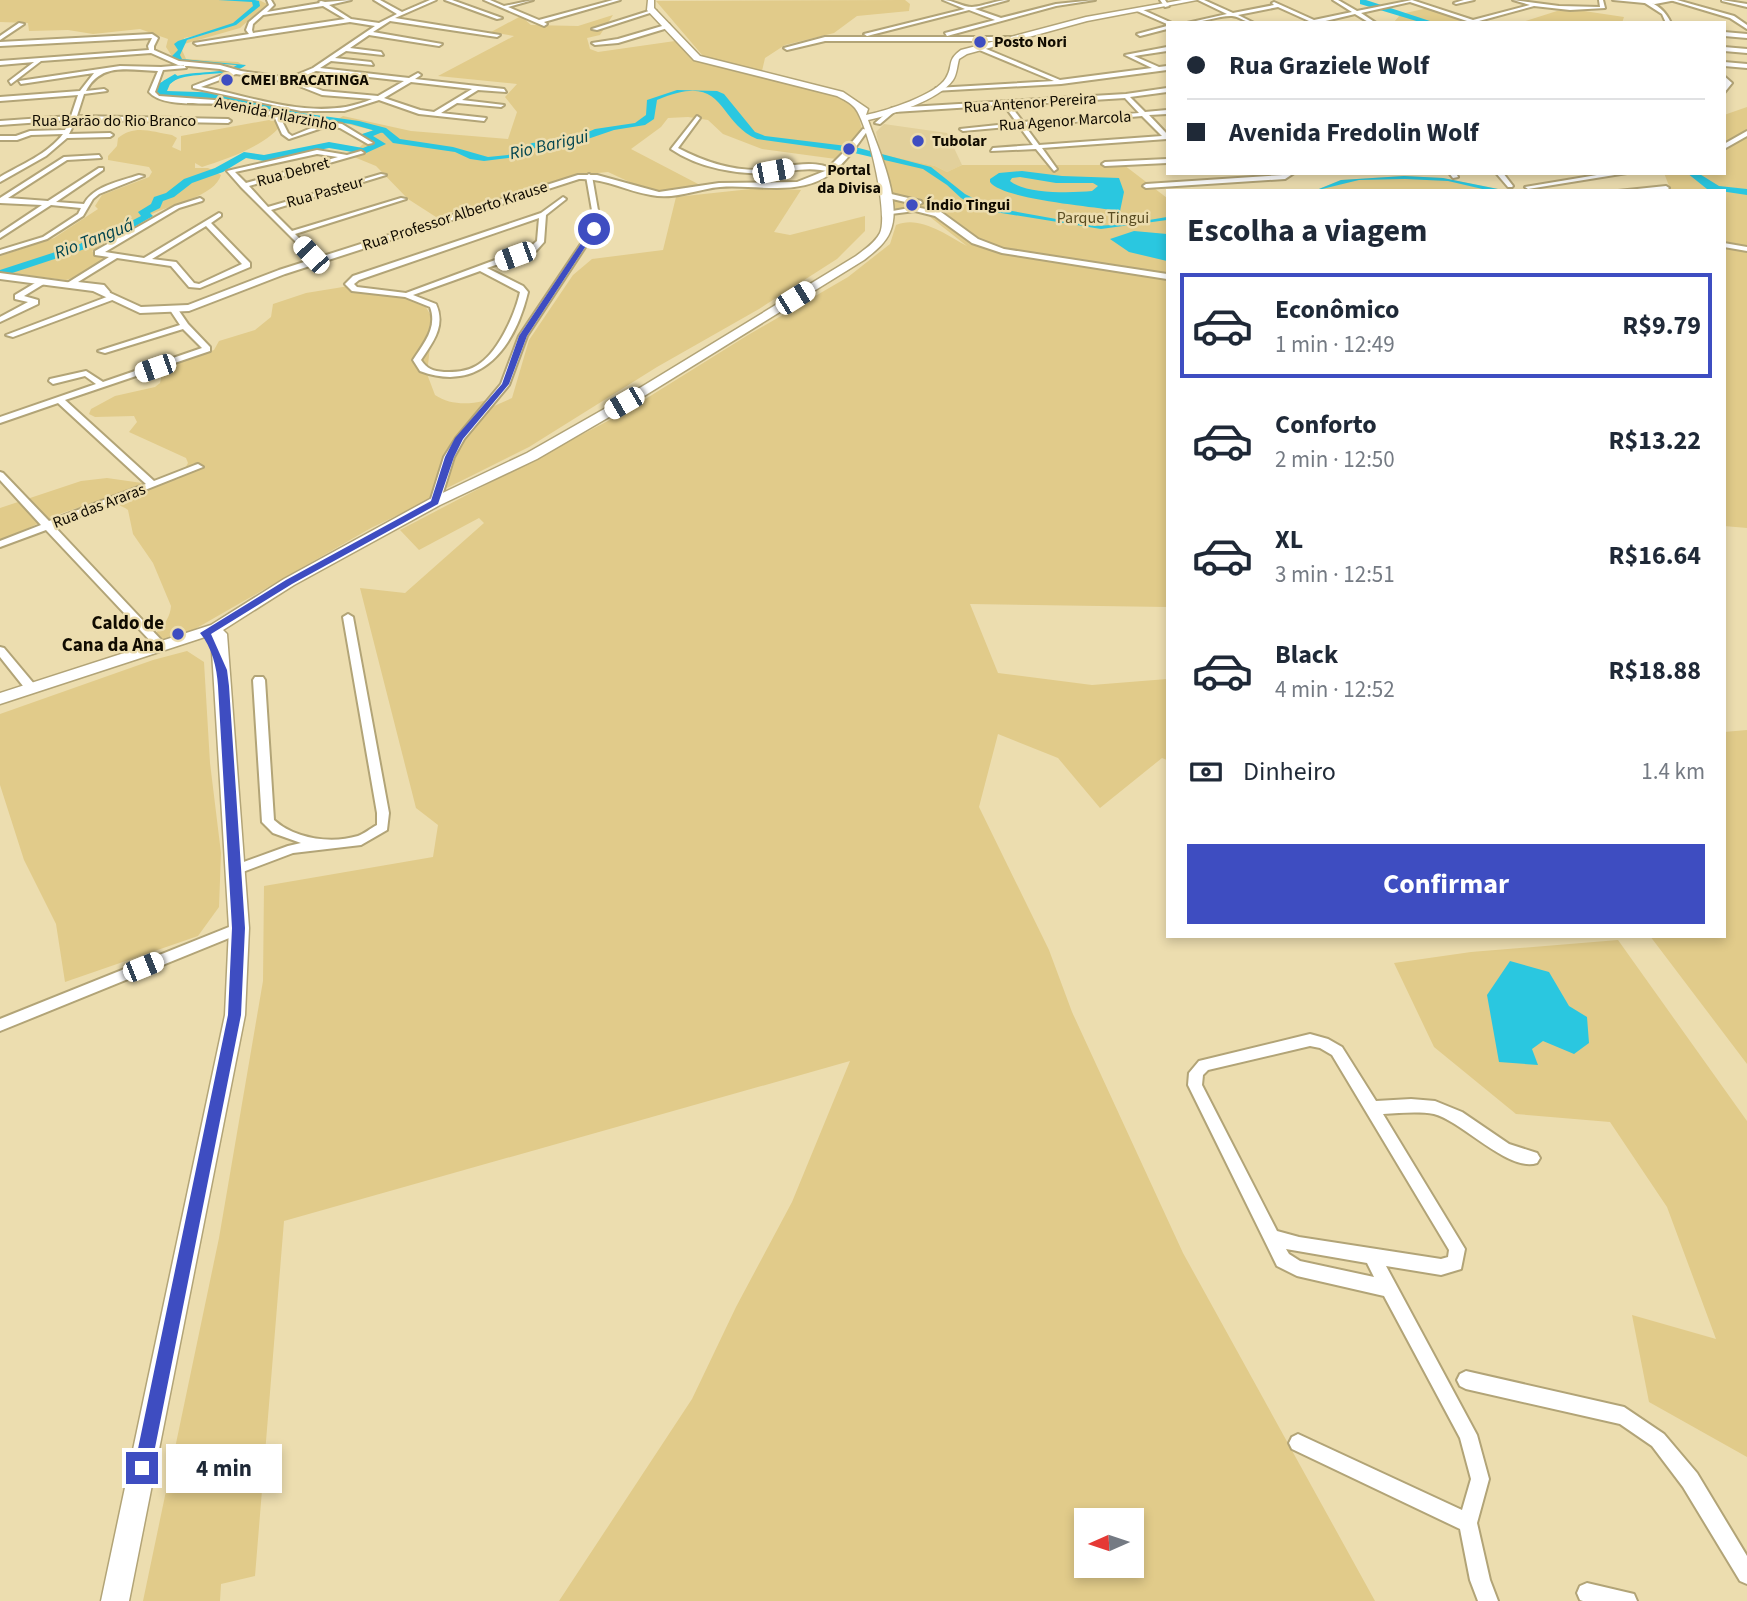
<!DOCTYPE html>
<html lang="pt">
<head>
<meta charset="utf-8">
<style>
  :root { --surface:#fff; --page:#f2f2f3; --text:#1f2937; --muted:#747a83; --line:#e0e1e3; --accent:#3e4dc1 }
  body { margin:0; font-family:"Source Sans 3",sans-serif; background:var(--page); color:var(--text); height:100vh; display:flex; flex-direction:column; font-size:26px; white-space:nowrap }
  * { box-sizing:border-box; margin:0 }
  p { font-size:23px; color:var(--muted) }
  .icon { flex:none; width:38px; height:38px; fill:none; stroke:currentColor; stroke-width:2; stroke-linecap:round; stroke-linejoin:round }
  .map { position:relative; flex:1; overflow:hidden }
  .drawer { position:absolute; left:1166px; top:189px; width:560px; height:749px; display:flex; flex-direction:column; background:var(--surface); border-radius:0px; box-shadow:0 4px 10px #0003 }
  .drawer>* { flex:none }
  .hud { position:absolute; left:1166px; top:21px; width:560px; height:154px; border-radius:0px; box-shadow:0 4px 10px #0003; display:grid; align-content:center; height:154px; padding:0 21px; background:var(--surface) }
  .needle { width:46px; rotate:267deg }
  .buttons { position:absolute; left:1074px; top:1508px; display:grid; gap:14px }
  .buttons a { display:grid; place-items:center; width:70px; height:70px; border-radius:0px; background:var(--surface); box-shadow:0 4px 10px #0003; font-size:35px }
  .end { position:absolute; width:32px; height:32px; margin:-16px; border:9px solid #3e4dc1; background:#fff; box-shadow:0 0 0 4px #fff }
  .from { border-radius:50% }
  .bubble { position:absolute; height:49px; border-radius:0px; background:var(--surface); box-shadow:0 4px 10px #0003; font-size:23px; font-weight:700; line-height:49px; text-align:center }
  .car { position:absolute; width:21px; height:42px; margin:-21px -10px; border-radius:9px; box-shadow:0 0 5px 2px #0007; background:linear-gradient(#fff 24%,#345 0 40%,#fff 0 76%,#345 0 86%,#fff 0) }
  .hud b { display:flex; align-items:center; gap:24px; height:66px; font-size:26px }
  .hud b+b { border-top:2px solid var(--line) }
  .hud i { width:18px; height:18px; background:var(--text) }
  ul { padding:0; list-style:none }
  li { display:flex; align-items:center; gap:21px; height:105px; margin:0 14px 10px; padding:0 7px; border:4px solid transparent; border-radius:0px }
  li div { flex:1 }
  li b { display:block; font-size:26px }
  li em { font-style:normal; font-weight:700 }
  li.current { border-color:var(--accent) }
  li>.icon { width:63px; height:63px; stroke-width:1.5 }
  h2 { padding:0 21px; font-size:32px; line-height:84px }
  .pay { display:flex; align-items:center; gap:18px; height:77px; padding:0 21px; font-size:26px }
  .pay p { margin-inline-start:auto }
  .action { display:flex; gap:14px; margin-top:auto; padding:14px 21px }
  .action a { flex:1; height:80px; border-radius:0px; background:var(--accent); color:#fff; font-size:28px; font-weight:700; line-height:80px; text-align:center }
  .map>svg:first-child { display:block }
  .built { fill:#e2d09b }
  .green { fill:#e1cb8a; fill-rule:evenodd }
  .water { fill:#2ac7e0; fill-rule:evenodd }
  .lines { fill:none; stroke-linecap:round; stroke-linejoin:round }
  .river { fill:#2ac7e0; fill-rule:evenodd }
  .minor-casing { stroke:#b2a477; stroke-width:4 }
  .tertiary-casing { stroke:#b2a477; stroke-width:4 }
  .secondary-casing { stroke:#b2a477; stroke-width:3 }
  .minor { fill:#fff; fill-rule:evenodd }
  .tertiary { fill:#fff; fill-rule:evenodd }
  .secondary { fill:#fff; fill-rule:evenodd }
  .route { fill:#3e4dc1 }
  .poi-dot { fill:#3e4dc1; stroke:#ecddaf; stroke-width:2.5 }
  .labels { text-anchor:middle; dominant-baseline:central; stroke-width:5; stroke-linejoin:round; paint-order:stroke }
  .far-poi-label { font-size:16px; font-weight:bold; fill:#100b00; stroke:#ecddaf; text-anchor:start }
  .far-street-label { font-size:16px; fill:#100b00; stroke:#ecddaf }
  .far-park-label { font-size:16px; fill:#5a4d23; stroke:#ecddaf }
  .far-water-label { font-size:18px; font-style:italic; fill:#00444e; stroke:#ecddaf }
  .poi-label { font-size:19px; font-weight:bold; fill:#100b00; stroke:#ecddaf; text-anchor:end }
</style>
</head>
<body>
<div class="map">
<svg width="1747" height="1601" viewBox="0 0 1747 1601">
  <rect width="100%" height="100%" fill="#ecddaf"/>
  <path class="built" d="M884,124L947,133L962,165L947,172L935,166L881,154L876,132Z"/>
  <path class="green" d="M0,0H259L267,4L240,28L184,44L187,40L212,32L184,38L182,50L186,59L238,62L244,66L193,64L173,58L166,47L168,39L140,29L93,34L68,30L29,31L28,23L0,22Z
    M905,0L910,4L909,11L857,16L834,33L785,45L765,58L762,71L703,56L656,1Z
    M1428,8L1477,23H1393L1401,14Z
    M1557,11H1584L1624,17L1622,23H1519Z
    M613,15L600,35L587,38L590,49L598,52L675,41C702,74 780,78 822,91C834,95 848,98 855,109C859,114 860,123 862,129L836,159L762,149L723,134L708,120L688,117L668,118L661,127L631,149L700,185L661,193L651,192L608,172L577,175L436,217L408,199L376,166L354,157L352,154L372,136V130L335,121L343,116L411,131L508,139L517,112L505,97L517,84L438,76L514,36L491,32L521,16L531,25L578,26Z
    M1747,107V246L1724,242V191H1671L1664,173H1724V115Z
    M280,118L283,122C269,145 227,159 202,167L195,163V168H208L221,175C215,196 171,205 152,214C131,224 113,240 92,251L96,255L108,258L80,276L66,280L0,272V256L54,238L98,209L95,206L102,195L149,177L152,172L149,167L108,160V156L117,146L118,138C135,124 152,132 172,135L177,138L172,147L181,151V136Z
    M877,153L935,166L947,172L962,165H1124L1167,198V607L970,604L998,673L1092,685L1167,679V760L1162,758L1100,808L1058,758L998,734L979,807L1049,950L1072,1012L1183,1253L1375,1601H559L692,1399L736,1307L792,1202L850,1061L284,1221L255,1576L221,1584L220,1601H143L219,1238L263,981L264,886L433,857L438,825L416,808L360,588L405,593L484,523L479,518L419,550L400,530L623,413L748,335L848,277L890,244L896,225C920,215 946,235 967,246L925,213L891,212ZM1087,1521H1132V1566H1087Z
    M1404,176L1443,178L1508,191H1314L1341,180Z
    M760,188L801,190L774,232L790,235L865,216V231L837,259L759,309L657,367L529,447L431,496L427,501L371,528L188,633L130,651C146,641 170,627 171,606L153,563L133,534L128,510C98,487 31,529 0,541V508L81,481L107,478L149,484L179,479L188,463L186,458L129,432L137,422L134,416L95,417L89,414L91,409L115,396L155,387L160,383L162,374L157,370L214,350L219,341L255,330L271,317L273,304L306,293L349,286L412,299L424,304L433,319L427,374L435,395C454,408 481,404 501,395L485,410L512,398L529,340L573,275L592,259L663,250L676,197Z
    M1724,248L1747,252V528L1724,526Z
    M187,651L204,662L210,763L221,853L219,907L198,936L65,982L56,924L24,860L0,785V714L153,660Z
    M1747,730V1064L1650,936H1724V732Z
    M1618,940L1747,1121V1457L1649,1402L1632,1315L1716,1339L1667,1207L1610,1122L1516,1114L1434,1047L1394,963L1471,952Z"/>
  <path class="water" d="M218,0H255L259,1L260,6L236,25L187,40L180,55L182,59L246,65C226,81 170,66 165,93L195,97L234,96L301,113L359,121L386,128L400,139L453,147L488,157L508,155L532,143L572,139L595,129L635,123L646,115L647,100L677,90L717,91L724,94L755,132L765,136L855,147L931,167L965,194L990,207L1095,226L1128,224L1123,218L1131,223L1167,217V220L1101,229L983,210L961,198L947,185L923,169L850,152L757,139C715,121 727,70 657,100L654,119L645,125L614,130L576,143L537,147L517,157L484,161L470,159L455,152L393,143L383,133L351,124L299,117L228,99L158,95L155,92L158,84C189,66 214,78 237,65L173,60L172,56L178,50L174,44L178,41L233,23L253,6L252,2Z
    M1022,171L1062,176L1119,178L1124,192L1119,216H1114L1112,210C1089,206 1002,199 990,182V179L999,173ZM1020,177L1056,183H1093L1098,186L1092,191C1071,193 1026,194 1010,181L1012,178Z
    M1404,176L1443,178L1508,191H1491L1448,181L1405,179L1359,180L1314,191L1341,180Z
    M1134,231L1167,234V261L1129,252L1110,239Z
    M1510,961L1549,972L1569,1006L1587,1017L1589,1043L1574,1054L1543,1041L1532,1049L1538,1065L1499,1062L1487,995Z"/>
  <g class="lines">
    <path class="river" d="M1360,0H1366L1436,23H1423L1360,4Z
      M175,74L179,77L170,84L167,91L228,93L257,103L252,106L227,99L159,95L163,81Z
      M380,128L385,131L373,136L386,144L364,154L329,148L264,161L246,158L223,172L192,183L174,197L163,201L160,208L150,213L153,216L122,234L97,241L88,248L0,277V270L80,244L89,237L114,230L141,216L138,212L151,204L154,197L166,193L184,179L215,168L244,152L264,155L329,142L363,148L373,144L362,138V134Z
      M1687,173H1698L1719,186L1747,189V195L1707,189Z"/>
    <g class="minor-casing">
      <path id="minor" d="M267,0H271L274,5L267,12L320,3L319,2L321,1L325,2L351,0L329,5L351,19L379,23L397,14L374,0H380L402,12L430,0H436L395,18L500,35L497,37L390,21L373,32L442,44L439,46L369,35L350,48L381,52L383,55L346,51L335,58L371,62L373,65L331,61L320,68L409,78L418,73L421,75L415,79L504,89L506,92L478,90L462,100L504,105L501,107L457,103L441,113L486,118L484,121L419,114L379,100L344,111H301L193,88V86L230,72L220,69L178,65L151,53L41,61L11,84L9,81L34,62L0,65V61L149,50L148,46L152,38L0,46V42L152,34L158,38L154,46V50L179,61L220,65L241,71L289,78L313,68L375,26L350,22L197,45L194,43L249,34L246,30L249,22L269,5ZM323,6L345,19L253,33L252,30L253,24L263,15ZM316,71L404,81L378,96L323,91L295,80ZM236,74L289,82L322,95L372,99C317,123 256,97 201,87ZM411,82L472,89L434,112L420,110L384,98Z
        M445,0H452L502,18L497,19Z
        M484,0H490L504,6L533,0L508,7L539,20L613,0H620L544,22L547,24L544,26Z
        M943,0C953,0 962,7 972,7C985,6 996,0 1008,0L975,9L1001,18L1056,4L1095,0L1056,6L947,36L945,33L995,20L969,10L867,36L864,34L965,9Z
        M1160,0H1165L1169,6L1165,7Z
        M1198,0H1204L1233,13L1274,5L1272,3L1274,2L1314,20L1352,12L1333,0H1338L1357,11L1412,0L1473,20L1530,5L1513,0L1559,6L1600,7L1599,0H1603L1605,8L1570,10L1534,6L1479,21L1481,23H1473L1410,2L1361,13L1376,23H1370L1355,14L1317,23H1304L1309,21L1278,7L1238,15L1254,23C1246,23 1241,17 1232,16C1222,15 1200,23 1187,23L1227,14Z
        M1464,0H1474L1456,4L1454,3Z
        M1670,0H1677L1734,16L1747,25V29L1730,18Z
        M1722,0L1747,4V7L1722,1Z
        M1645,1C1657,3 1666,12 1671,23H1666L1662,14L1645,3Z
        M1137,9H1141L1172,23L1167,24L1137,11Z
        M652,10L656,11L597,30L592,29Z
        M19,23L24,24L0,40V36Z
        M669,24L671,27L618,43L595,45L592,43L618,39Z
        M1167,26V29L1140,36L1137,34Z
        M1724,32L1747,34V38L1724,36Z
        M825,37H1013L1016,39L1013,41H825L787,50L784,48Z
        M979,46L1060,80L1152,68L1125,55L1167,47V51L1134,56L1159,67L1167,66V70L1061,84L934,91L936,88L1054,81L977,49Z
        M1724,47L1747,49V53L1724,51Z
        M1724,62L1747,64V68L1724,66Z
        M184,65L186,68L163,70L155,92L159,96L228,101L276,113L342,124L373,143L368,144L340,128L328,126L289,139L282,134L274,116C259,113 245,108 230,105C208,101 164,109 149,92L158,71C129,70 101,62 86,91L104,89L107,91L84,94L77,116L228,119L231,121L228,123L76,120L69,134L110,133L113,135L110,137L67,138L46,156L0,182V177C22,164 48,154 63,134L31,135L17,140H0V136H16L30,131L65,130L70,120L0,125V121L71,116L78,95L0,101V97L80,91L94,73L21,84L19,81L120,66L161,67ZM280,117L321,124L292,136L288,133Z
        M1724,76L1732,83L1724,93L1726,83L1724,81Z
        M1167,88V92L1130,97L1145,112L1167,110V114L1149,115L1167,134V139L1042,148L1057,169L1054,171L1036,149L991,151L993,148L1033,145L1019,126L963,131L960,129L1017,123L1004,105L894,112L880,124L875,123L892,108L1126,94ZM1125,98L1139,113L1023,122L1010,105ZM1142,116L1162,136L1039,145L1025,126Z
        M697,116L700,118L678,148C703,161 729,170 758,170C782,169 812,157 834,170L831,172C810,166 792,171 771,173C738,175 699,168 671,149Z
        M1747,131V136L1724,149V144Z
        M317,150L347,155L361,151L364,153L249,186L268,207L381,174L386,175L271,210L292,231L401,198L406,199L295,234L320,259L321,261L317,263L241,187L227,171ZM317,154L338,157L246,183L235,172Z
        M99,155L101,158L67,160L8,198L48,201L99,168H103V170L56,202L84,204C93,186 121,181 139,175L144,176L99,194L93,199L83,216L47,239L0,254V250L43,237L78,214L81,208L51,205L0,238V233L42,205L0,203V198L64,157Z
        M1167,159V163L1105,166L1102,164L1105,162Z
        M1286,173H1294L1285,179L1146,188L1143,186L1146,184L1283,175Z
        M1449,173H1456L1458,177L1453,178Z
        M1496,173H1503L1513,186L1512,187H1508Z
        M1609,173H1627L1528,189L1525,187Z
        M589,174L592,176L599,216L597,229L527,336L509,385L464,439L454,457L440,502L435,505L432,504L430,502L444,457L456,438L501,384L519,336L591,229L593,216L586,176Z
        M1666,186L1669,188L1668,189L1618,191Z
        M563,197L566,199L565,200L546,215L544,242L536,251L487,268L523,286L528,292C515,346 482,394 420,371L413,360C423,344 438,328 430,307L405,297L352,291L345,284L353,276L541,213ZM539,218L537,241L530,247L406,293L357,287L354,284L359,280ZM480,271L520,292C515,315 497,355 476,366C466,372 455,372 444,372C433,371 427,369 421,360C433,342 446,326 436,304L413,295Z
        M200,198L203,200L202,201L179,208L105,252L144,258L219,213L221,214V216L211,223L250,263V267L200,288L189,287L171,266L117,258L78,282L104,285L110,292L109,294H103L99,289L68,287L64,285L109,257L95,255V251L175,206ZM206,226L242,264L199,284L194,283L176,262L152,259Z
        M40,280L47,282L24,296L38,300V304L0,322V317L28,302L15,299V295Z
        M112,295L116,297L115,299L13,337L6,335Z
        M171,308H177L188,324L210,347V351L65,400L154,481L195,465L198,464L203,467L54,526L165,644L166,646L161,649L157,648L46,530L0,547V541L41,525L0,480V472L3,473L49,521L146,484L58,403L0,423V417L96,384L85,376L53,384L49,381L50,379L86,371L103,382L202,348L183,329L105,353L98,351L180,325L170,310Z
        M348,614L353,617L389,813L387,830L361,845L293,853L240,873H230L229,870L230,867L288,846L301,843L273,833L262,822L253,680L255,677H263L265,680L274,820C295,839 331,844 358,836C364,834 371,828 377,825V813L343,617Z
        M0,647L4,648L35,685L37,688L35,691H27L0,657Z
        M239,923L244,924L246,928L244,932L0,1031V1019Z
        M1310,1034L1328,1039L1342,1047L1376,1101L1411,1099L1435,1101L1462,1112L1509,1144L1537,1153L1540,1158L1537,1163C1509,1173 1462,1121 1434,1114C1418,1111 1400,1113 1383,1114L1465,1249L1461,1269L1441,1275L1386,1266L1477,1435L1489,1479L1477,1523L1490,1580L1498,1601H1478L1470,1580L1460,1529L1292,1449L1289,1443L1292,1437L1298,1434L1462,1510L1471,1479L1460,1438L1384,1296L1297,1276L1277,1266L1188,1085L1189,1073L1199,1061ZM1310,1046L1320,1048L1332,1055L1449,1250L1448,1257L1441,1259L1299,1237L1277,1231L1202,1085L1203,1075L1208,1070ZM1286,1249L1367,1263L1374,1277L1300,1261L1289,1254Z
        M1466,1371L1624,1407L1664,1434L1697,1473L1747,1556V1584L1740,1581L1683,1487L1652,1446L1620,1424L1466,1389L1460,1386L1457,1380L1460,1374Z
        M1587,1583L1634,1594L1637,1601H1583L1580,1600L1577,1593L1580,1586Z"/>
    </g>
    <g class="tertiary-casing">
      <path id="tertiary" d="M1613,0H1676L1655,4Z
        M863,129L868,130C857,145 846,163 830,174C799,197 755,184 720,187C697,189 675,200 651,195C626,191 605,178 579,179L285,274L189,311L140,313L93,291L0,279V273L95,286L141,307L188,305L279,270L578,175H597L659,192L719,183L797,182L825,171L842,154Z
        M887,193L921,201L922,203L918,205L884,197L883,195Z
        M915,207L941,212L978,239L1004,249L1167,274V279L1002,253L972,243L935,216L915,211L891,214L887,212Z
        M1724,243L1747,247V251L1724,247Z"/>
    </g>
    <g class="secondary-casing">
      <path id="secondary" d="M648,0H654V8L700,56L843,92L868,109L866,115C886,111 936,95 946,78C954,65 946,61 961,50L1086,17L1182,0H1197L1087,21L967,54L959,59C957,66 957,74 953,80C939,100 891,115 868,120C878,149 903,202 890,232C885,244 874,252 864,260L628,406L537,459L440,505L294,585L223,630L227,634L249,928L245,1015L129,1601H101L225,1015L229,928L211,635L0,704V693L211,625L284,579L430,499L527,453L620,400L856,256C865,249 875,243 880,233C889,214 868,124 855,108C851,103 843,99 837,96L694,60L647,10Z"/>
    </g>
    <use href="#minor" class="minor"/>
    <use href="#tertiary" class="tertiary"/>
    <use href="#secondary" class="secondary"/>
  </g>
  <path class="route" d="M592,227L597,229L527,336L509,384L463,439L454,457L438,504L292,584L211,634L227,670L229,686L245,928L241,1015L151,1468L148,1474L142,1476L136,1474L134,1468L228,1015L232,928L218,686C217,668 212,647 200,633L286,580L431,501L445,457L455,438L502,384L519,336Z"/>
  <g class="poi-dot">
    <circle cx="980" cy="42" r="7"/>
    <circle cx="227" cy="80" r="7"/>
    <circle cx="918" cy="141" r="7"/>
    <circle cx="849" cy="149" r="7"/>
    <circle cx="912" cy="205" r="7"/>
    <circle cx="178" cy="634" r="7"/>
  </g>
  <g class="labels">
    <g class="far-poi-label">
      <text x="994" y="42">Posto Nori</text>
      <text x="241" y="80">CMEI BRACATINGA</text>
      <text x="932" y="141">Tubolar</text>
      <text x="849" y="170" text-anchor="middle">Portal<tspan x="849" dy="18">da Divisa</tspan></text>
      <text x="926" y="205">Índio Tingui</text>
    </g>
    <g class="far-street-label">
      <text transform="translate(1030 103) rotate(-4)">Rua Antenor Pereira</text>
      <text transform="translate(276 114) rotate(11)">Avenida Pilarzinho</text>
      <text x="114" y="121">Rua Barão do Rio Branco</text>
      <text transform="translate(1065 121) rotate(-4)">Rua Agenor Marcola</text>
      <text transform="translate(293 172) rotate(-15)">Rua Debret</text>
      <text transform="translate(325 192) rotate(-16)">Rua Pasteur</text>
      <text transform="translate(455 216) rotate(-18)">Rua Professor Alberto Krause</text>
      <text transform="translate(99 506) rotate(-21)">Rua das Araras</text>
    </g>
    <g class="far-park-label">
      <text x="1103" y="218">Parque Tingui</text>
    </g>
    <g class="far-water-label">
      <text transform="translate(549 145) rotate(-13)">Rio Barigui</text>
      <text transform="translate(94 239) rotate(-21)">Rio Tanguá</text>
    </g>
    <g class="poi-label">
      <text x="164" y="623">Caldo de<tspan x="164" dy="22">Cana da Ana</tspan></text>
    </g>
  </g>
</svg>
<div class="buttons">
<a><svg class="needle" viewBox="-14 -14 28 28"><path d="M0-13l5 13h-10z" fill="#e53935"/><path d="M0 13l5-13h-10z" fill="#747a83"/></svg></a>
</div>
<i class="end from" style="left:594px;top:229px"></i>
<i class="end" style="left:142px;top:1468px"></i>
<div class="bubble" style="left:166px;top:1444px;width:116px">4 min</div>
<i class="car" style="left:773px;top:171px;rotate:79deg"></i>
<i class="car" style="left:311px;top:255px;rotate:317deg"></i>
<i class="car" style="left:515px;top:256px;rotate:250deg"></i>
<i class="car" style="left:795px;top:298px;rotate:58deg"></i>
<i class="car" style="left:155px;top:368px;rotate:251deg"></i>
<i class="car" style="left:624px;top:403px;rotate:240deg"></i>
<i class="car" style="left:143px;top:967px;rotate:68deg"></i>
<div class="hud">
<b><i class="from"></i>Rua Graziele Wolf</b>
<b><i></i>Avenida Fredolin Wolf</b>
</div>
<section class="drawer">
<h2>Escolha a viagem</h2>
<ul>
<li class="current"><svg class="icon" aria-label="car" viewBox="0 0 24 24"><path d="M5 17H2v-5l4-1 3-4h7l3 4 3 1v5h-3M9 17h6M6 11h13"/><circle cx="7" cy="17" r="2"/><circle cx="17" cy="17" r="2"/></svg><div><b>Econômico</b><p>1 min · 12:49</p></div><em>R$9.79</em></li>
<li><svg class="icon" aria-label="car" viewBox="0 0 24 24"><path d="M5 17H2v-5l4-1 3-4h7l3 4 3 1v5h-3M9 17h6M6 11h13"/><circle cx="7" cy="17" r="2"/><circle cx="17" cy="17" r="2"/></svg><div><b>Conforto</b><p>2 min · 12:50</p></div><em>R$13.22</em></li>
<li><svg class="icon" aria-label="car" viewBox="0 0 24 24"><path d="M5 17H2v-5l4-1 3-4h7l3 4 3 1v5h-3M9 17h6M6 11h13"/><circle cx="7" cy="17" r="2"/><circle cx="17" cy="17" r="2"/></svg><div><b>XL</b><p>3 min · 12:51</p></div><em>R$16.64</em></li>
<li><svg class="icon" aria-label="car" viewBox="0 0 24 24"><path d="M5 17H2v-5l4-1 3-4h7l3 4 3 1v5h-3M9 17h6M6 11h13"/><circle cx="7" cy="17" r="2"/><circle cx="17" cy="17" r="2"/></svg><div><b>Black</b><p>4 min · 12:52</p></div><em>R$18.88</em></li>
</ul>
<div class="pay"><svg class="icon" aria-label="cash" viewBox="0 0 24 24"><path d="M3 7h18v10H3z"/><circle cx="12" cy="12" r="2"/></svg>Dinheiro<p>1.4 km</p></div>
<div class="action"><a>Confirmar</a></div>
</section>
</div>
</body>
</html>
